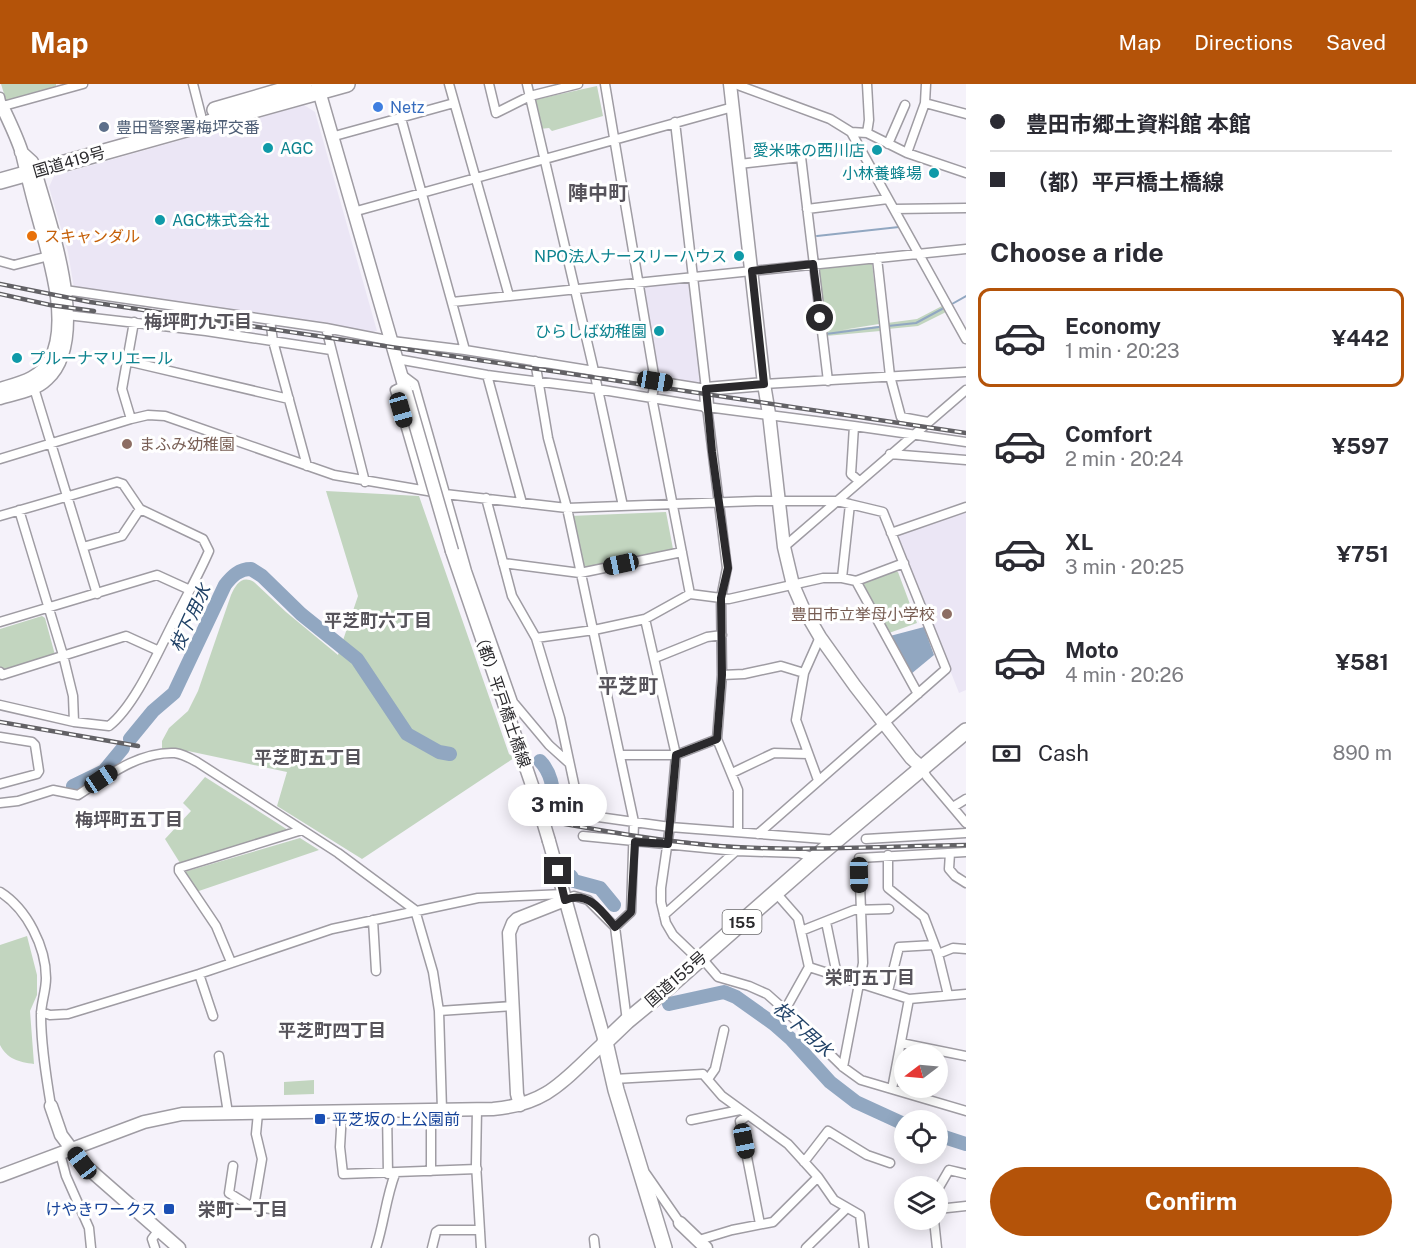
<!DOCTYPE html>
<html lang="en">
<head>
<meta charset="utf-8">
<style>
  :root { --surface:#fff; --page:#f7f7f7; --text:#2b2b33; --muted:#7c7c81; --line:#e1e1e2; --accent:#b45309 }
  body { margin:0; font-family:"Public Sans","Noto Sans JP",sans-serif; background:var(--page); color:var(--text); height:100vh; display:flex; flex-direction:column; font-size:22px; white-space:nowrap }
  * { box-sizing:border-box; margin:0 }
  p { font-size:20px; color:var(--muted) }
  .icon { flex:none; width:33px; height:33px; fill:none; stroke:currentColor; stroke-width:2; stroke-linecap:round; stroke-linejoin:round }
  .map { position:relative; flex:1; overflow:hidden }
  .sheet { display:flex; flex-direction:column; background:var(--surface); width:450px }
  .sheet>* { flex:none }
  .hud { display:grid; align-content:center; height:132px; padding:0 24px; background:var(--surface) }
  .needle { width:39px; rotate:254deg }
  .controls { position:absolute; left:894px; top:960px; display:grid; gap:12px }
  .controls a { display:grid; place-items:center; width:54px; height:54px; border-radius:50%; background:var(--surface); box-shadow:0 3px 15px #0003; font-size:30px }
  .end { position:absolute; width:27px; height:27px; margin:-14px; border:8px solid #2a292c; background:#fff; box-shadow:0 0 0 3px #fff }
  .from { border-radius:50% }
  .bubble { position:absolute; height:42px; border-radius:21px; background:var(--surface); box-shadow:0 3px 15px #0003; font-size:20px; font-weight:700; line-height:42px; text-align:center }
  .car { position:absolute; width:18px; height:36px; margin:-18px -9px; border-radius:8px; box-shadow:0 0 4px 2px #0007; background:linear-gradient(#222 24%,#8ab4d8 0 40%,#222 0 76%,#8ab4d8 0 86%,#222 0) }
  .hud b { display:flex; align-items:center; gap:21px; height:57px; font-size:22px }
  .hud b+b { border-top:2px solid var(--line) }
  .hud i { width:15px; height:15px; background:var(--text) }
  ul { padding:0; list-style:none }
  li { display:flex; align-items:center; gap:18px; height:99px; margin:0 12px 9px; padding:0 12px; border:3px solid transparent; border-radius:12px }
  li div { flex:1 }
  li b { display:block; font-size:22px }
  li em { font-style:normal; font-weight:700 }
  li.on { border-color:var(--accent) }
  li>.icon { width:54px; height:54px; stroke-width:1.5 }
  h2 { padding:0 24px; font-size:27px; line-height:72px }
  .pay { display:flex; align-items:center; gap:15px; height:66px; padding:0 24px; font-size:22px }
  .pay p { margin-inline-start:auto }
  .action { display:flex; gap:12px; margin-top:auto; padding:12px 24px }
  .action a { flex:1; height:69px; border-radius:36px; background:var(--accent); color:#fff; font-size:24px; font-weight:700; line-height:69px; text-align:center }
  header { display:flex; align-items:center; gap:36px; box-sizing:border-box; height:84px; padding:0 30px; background:var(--accent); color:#fff }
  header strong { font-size:28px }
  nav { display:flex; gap:33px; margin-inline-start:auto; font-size:21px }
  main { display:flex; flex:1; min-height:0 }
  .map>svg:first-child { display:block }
  .built { fill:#ebe6f5 }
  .green { fill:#c2d5bf }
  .water { fill:#91a7c1 }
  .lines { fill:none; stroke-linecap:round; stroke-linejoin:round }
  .stream { stroke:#91a7c1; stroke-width:2 }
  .river { stroke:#91a7c1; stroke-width:14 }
  .street-casing { stroke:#9f9ca3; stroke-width:11 }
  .secondary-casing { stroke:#9f9ca3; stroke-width:15 }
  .highway-casing { stroke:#9f9ca3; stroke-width:18 }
  .street { stroke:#fff; stroke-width:8 }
  .secondary { stroke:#fff; stroke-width:12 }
  .highway { stroke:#fff; stroke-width:15 }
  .rail-casing { stroke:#626165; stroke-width:4.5 }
  .rail { stroke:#fff; stroke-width:2; stroke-dasharray:7; stroke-linecap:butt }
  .secondary-bridge-casing { stroke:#9f9ca3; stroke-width:15; stroke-linecap:butt }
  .secondary-bridge { stroke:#fff; stroke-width:12 }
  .route { stroke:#2a292c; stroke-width:8 }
  .shop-dot { fill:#3f7fe0; stroke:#fff; stroke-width:2 }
  .service-dot { fill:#5c6f8a; stroke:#fff; stroke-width:2 }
  .culture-dot { fill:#0f9aa8; stroke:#fff; stroke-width:2 }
  .food-dot { fill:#e8710a; stroke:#fff; stroke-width:2 }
  .education-dot { fill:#8d6e63; stroke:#fff; stroke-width:2 }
  .transit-dot { fill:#1a4fb4; stroke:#fff; stroke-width:2 }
  .labels { text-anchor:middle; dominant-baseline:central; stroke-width:6; stroke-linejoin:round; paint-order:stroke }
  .shield { fill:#fff; stroke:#6a696b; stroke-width:1.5 }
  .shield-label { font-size:15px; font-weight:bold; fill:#2a292c }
  .shop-label { font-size:16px; fill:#366cbe; stroke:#fff; text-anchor:start }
  .service-label { font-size:16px; fill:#4e5e75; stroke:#fff; text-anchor:start }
  .culture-label { font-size:16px; fill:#0d838f; stroke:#fff; text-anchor:end }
  .street-label { font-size:16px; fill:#2a292c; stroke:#fff }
  .food-label { font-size:16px; fill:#c56008; stroke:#fff; text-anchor:start }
  .education-label { font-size:16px; fill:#785e54; stroke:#fff; text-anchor:start }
  .transit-label { font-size:16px; fill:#164399; stroke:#fff; text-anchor:start }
  .neighbourhood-label { font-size:18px; font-weight:bold; fill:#57545b; stroke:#fff }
  .water-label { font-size:18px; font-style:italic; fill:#224368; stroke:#fff }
  .quarter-label { font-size:20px; font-weight:bold; fill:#57545b; stroke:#fff }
</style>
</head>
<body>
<header>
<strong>Map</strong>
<nav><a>Map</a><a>Directions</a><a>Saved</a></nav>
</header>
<main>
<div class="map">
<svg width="966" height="1164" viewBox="0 0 966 1164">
  <rect width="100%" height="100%" fill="#f5f2fa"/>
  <path class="built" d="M304,21L315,28L377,247L373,248L74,204L68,168L49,103L54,92Z
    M691,197L703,301L657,293L641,202Z
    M966,426V606L959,609L898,453L899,449Z"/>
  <path class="green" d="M1,0H56V2L54,5L8,18L6,16Z
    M597,2L603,32L552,47L549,44L540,45L533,16Z
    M872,179L879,240L842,246L879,242L880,247L826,252L819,184Z
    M942,222L946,228L918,242L888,245L887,239L917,235Z
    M326,407L419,412L509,670L514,674L362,775L277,722L287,688L188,667L162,670V657L169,644L188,627L198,607L231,511C236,500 242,491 254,498L286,528L338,571L358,512Z
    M666,428L673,465L583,486L570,432Z
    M894,487L898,488L917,539L889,549L860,500Z
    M42,532L45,534L55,571L3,588L0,586V545Z
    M205,693L288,746V748L180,779L165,755L191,727L183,719Z
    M300,754L319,766L193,809L184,788Z
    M27,852L37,891V911L30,927L34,980C19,978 7,975 0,961V861Z
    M314,996V1010L284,1011V998Z"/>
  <path class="water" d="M924,543L934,571L911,590L890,552Z"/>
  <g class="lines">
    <path class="stream" d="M817,152L899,143
      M952,220L966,212
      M888,242L916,239L942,225
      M826,250L879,243"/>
    <path class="river" d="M130,655L153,627L174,609L225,501C232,492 239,485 251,485L262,492L301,530L357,575L407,650L439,668L450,670
      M540,677C553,690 553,708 555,726
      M73,702L104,687L123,664
      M571,792L574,797L600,804L614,821
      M669,920L724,908L736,913L774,940L791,955L830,998L856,1018L904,1040
      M938,1051L966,1060"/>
    <g class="street-casing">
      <path id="street" d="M193,0L201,31
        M449,0L509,212
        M489,0L496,29L530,12L578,0
        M527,0L594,287L623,422
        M605,0L655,297L652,314L690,510
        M735,0L830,35L851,48L867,49L907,69L966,89
        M867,0L869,36L867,49
        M0,13L2,22
        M925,19L966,30
        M0,23L83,0
        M401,34L465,266
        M851,48L966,255
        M331,53L454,19
        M888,60L905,21
        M907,69L925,19L926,0
        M739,80L801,73L828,297
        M807,125L888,115
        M894,125L966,124
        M353,128L733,23
        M877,174L890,292L901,333L928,338
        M0,177L14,181L49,172
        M65,206L326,244L392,257L465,266L706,305L675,38
        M452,218L966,165
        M67,231L206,247L331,266
        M270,236L273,257L307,382
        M326,244L365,398
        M397,275L487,291L597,305L707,323L854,342L851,390L859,397
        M127,277L289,315
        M535,277L548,354L567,424L634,738L631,828L615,843
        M402,291L414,300L467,487L513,618L549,661L569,679
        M487,291L522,419
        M764,300L966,288
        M405,301L395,306L424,406
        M34,304L97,510
        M707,323L727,484L721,514L722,591L717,655L738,706V748
        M131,335L122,305L134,238
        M854,342L966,358
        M890,370L966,376
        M0,375L131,335L148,331L165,332L334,391L445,410L567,424L756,417H837L883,428L946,585L758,750
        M486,414L512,512L536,554L560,634L580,728L584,731L670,743L837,756
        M19,426L63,571L73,612L74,638
        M0,432L117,398L123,400L140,425L203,455L209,467C199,490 187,511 176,533C159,565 136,621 109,642L74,638L0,621
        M891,449L966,423
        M83,463L122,452L140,425
        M784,463L966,306
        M503,479L580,489L682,468
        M842,494L850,420
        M856,497L918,610
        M645,535L676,671L669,749L661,804V818L666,839L673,851L698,875L706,879L718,893L749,902L767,910L785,926
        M0,538L157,491L190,506
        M536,554L594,546L645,535L690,510L729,515L823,494H842L856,497L904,479
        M655,574L707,553L722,551
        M0,588L2,591L126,552L159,567
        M722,591L744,590L781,582L804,589
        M0,653L32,658L35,661L39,687L37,690L0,700
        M621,671H676L717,655
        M921,683L927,693L966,739
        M732,689L774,669L808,670
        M818,696L796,636L804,589L820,553
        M0,719L18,717L53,706L78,711C106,693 139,667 175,669C182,670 190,674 197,678L338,769L415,826L433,888L439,927L442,1026
        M953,723L966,715
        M583,752L736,767L799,769L815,774
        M866,755L966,749
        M950,769L949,785L955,792L966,799
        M888,771V804L924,833L938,870L948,911
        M0,808C27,825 46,863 46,894C46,907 41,919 41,931C41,961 46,992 51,1022
        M776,809L798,834L809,883L785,926L843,983L861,996L966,1027
        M565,816L574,812L588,816L615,843L627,937
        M664,831L736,767
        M373,836L376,887
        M826,838L837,891
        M801,847L854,826L889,825
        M938,870L953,864L966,865
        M231,878L216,842L179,787V784L302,746
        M809,883L909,915L966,910
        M199,890L213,932
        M888,907L899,863L934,861
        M439,927L512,922
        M41,928L50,931L68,930L199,890L332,845L478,814L564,810
        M901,959L966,972
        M219,972L228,1029
        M843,983L863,879L859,774L966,768
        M614,995L703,990L722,1012L788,1060L818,1093L834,1116L860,1131L864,1164
        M708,995L715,985L724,946
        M892,1005L909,915
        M477,1025L476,1080L481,1164
        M387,1026L388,1090
        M342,1028L340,1063L343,1090L477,1085
        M747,1032L740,1037L760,1140
        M691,1036L740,1026
        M60,1069L66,1092L89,1144L91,1164
        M804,1078L828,1047L867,1071L890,1079
        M233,1082L229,1109L250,1122L278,1126
        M431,1087V1026
        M646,1090L680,1139
        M938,1105L949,1086L966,1090
        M254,1122L262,1075L256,1050L258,1029
        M938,1125L966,1122
        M934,1136L937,1164
        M594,1155L595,1164
        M699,1156L732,1146L773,1138L818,1093
        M155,1164L152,1155L158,1147
        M376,1164C384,1139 386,1114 395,1090
        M432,1164L436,1148L439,1146H480
        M806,1164L846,1125"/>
    </g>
    <g class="secondary-casing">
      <path id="secondary" d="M317,0L406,308
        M730,0L764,300L769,330L784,463L793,501L803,524L820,553L855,602L911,674L921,683
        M0,305C19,299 40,295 50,276C71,238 48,170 38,132C32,111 27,90 22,69C17,53 9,37 2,22
        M0,314C16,309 35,307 47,295C92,254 49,138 35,87L32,78L21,68
        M707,323L706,305L764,300
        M452,467L534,707
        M520,1021L517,1010L509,849L513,839L517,835L565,816
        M51,1022L61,1051L82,1079L179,1164
        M0,1092L144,1038L182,1030L493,1025C550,1020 565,994 605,958L549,757
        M680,1139L706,1164"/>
    </g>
    <g class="highway-casing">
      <path id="highway" d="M215,26L304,0
        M0,97L347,0
        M664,1164L616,1006L605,958L627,937L667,904L815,774L966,647"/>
    </g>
    <use href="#street" class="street"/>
    <use href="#secondary" class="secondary"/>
    <use href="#highway" class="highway"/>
    <g class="rail-casing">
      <path id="rail" d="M0,200L90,218L966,349
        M0,210L50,221L94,227
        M0,638L138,662
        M525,733C589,744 654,757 719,762C802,768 884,762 966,761"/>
    </g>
    <use href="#rail" class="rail"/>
    <g class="secondary-bridge-casing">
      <path id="secondary-bridge" d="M406,308L452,467
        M534,707L549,757"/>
    </g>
    <use href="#secondary-bridge" class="secondary-bridge"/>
  </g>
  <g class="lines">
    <path class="route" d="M558,787L565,816C588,806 602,827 615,843L631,828L635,758L668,760L676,671L717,655L722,591L721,514L728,484L712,368L706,305L764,300L752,187L813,180L820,234"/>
  </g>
  <circle class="shop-dot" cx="378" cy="23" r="6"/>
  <circle class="service-dot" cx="104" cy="43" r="6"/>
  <g class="culture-dot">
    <circle cx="268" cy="64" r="6"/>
    <circle cx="877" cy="66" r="6"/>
    <circle cx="934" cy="89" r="6"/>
    <circle cx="160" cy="136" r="6"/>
    <circle cx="739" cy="172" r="6"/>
    <circle cx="659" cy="247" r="6"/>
    <circle cx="17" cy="274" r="6"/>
  </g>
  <circle class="food-dot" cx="32" cy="152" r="6"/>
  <g class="education-dot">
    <circle cx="127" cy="360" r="6"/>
    <circle cx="947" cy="530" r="6"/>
  </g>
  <g class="transit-dot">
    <rect x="314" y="1029" width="12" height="12" rx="3"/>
    <rect x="163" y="1119" width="12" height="12" rx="3"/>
  </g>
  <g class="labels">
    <rect class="shield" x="722.5" y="826" width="39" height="24" rx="4.5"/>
    <g class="shield-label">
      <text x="742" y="838">155</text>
    </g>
    <g class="shop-label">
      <text x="390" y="23">Netz</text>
    </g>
    <g class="service-label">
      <text x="116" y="43">豊田警察署梅坪交番</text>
    </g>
    <g class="culture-label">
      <text x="280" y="64" text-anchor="start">AGC</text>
      <text x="865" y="66">愛米味の西川店</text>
      <text x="922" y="89">小林養蜂場</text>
      <text x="172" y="136" text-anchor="start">AGC株式会社</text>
      <text x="727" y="172">NPO法人ナースリーハウス</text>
      <text x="647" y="247">ひらしば幼稚園</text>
      <text x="29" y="274" text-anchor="start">プルーナマリエール</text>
    </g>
    <g class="street-label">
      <text transform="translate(69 78) rotate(-16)">国道419号</text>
      <text transform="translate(502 615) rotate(71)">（都）平戸橋土橋線</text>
      <text transform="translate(676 895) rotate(-41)">国道155号</text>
    </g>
    <g class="food-label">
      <text x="44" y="152">スキャンダル</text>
    </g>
    <g class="education-label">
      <text x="139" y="360">まふみ幼稚園</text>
      <text x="935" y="530" text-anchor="end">豊田市立挙母小学校</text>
    </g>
    <g class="transit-label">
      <text x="332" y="1035">平芝坂の上公園前</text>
      <text x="157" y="1125" text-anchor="end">けやきワークス</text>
    </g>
    <g class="neighbourhood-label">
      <text x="198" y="237">梅坪町九丁目</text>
      <text x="378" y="536">平芝町六丁目</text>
      <text x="308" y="673">平芝町五丁目</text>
      <text x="129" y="735">梅坪町五丁目</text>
      <text x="870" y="893">栄町五丁目</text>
      <text x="332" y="946">平芝町四丁目</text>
      <text x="243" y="1125">栄町一丁目</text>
    </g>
    <g class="water-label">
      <text transform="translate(190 534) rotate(-65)">枝下用水</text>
      <text transform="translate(803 945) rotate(42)">枝下用水</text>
    </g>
    <g class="quarter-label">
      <text x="598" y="109">陣中町</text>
      <text x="628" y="602">平芝町</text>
    </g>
  </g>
</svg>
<div class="controls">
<a><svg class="needle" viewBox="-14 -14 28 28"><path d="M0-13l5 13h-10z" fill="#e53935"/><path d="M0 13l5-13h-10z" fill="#7c7c81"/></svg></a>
<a><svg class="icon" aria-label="locate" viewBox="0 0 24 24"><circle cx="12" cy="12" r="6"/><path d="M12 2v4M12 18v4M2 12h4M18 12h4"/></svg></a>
<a><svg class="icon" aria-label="layers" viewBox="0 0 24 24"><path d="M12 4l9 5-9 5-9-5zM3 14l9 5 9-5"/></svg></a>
</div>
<i class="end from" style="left:820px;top:234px"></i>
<i class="end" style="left:558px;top:787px"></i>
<div class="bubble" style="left:508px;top:700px;width:99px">3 min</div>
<i class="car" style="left:655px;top:297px;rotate:99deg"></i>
<i class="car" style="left:401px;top:326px;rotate:164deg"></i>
<i class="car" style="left:621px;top:480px;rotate:258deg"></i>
<i class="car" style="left:101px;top:695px;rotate:56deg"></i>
<i class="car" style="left:859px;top:791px;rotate:179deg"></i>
<i class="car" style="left:744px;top:1057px;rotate:169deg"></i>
<i class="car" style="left:82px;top:1079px;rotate:323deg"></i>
</div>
<section class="sheet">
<div class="hud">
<b><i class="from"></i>豊田市郷土資料館 本館</b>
<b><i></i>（都）平戸橋土橋線</b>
</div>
<h2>Choose a ride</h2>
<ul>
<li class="on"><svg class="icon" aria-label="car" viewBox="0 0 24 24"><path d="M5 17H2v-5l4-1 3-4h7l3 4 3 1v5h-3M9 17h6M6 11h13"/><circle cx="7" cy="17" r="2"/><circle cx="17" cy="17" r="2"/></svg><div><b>Economy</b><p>1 min · 20:23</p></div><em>¥442</em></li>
<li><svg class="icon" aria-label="car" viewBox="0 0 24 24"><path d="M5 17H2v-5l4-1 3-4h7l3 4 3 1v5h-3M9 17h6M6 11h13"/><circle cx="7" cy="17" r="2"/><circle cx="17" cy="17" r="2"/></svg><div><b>Comfort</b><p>2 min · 20:24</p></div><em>¥597</em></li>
<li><svg class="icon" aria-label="car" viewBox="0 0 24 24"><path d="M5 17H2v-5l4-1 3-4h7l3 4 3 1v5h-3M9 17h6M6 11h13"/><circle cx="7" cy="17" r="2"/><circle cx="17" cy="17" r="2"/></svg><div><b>XL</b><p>3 min · 20:25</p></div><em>¥751</em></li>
<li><svg class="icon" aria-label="car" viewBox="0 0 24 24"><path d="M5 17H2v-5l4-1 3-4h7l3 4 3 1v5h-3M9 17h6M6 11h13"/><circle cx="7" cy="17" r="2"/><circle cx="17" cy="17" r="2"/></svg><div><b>Moto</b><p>4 min · 20:26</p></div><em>¥581</em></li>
</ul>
<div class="pay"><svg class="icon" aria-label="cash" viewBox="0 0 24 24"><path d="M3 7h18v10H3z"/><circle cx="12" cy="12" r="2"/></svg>Cash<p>890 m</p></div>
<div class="action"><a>Confirm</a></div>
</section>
</main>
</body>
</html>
